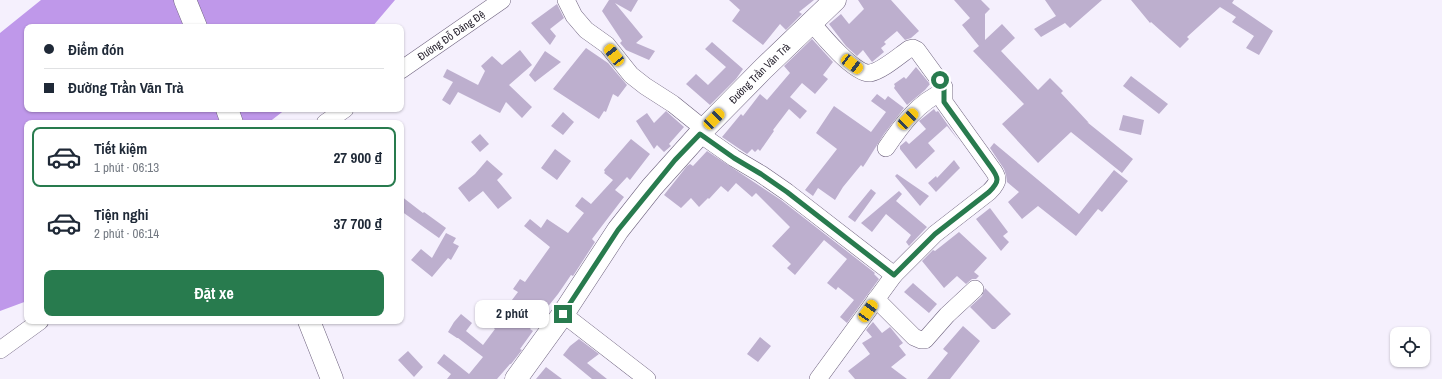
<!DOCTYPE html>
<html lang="vi">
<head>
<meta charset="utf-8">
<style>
  :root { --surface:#fff; --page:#f2f2f3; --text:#1f2937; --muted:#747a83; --line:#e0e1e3; --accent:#287b4e }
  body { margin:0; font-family:"Archivo Narrow",sans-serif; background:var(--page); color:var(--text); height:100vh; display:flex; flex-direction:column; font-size:15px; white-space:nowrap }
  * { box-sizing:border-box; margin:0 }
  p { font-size:13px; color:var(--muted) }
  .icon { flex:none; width:22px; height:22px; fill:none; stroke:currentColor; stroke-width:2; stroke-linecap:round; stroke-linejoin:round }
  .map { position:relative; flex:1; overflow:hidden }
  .side { position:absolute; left:24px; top:120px; width:380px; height:204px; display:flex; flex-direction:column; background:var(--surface); border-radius:8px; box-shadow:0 1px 3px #0004 }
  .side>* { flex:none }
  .hud { position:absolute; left:24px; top:24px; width:380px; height:88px; border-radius:8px; box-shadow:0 1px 3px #0004; display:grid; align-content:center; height:88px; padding:0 20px; background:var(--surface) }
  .fabs { position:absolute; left:1390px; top:327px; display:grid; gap:8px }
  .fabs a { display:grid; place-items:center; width:40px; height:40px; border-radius:8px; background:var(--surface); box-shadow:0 1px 3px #0004; font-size:20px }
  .end { position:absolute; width:18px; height:18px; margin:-9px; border:5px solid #287b4e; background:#fff; box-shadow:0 0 0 2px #fff }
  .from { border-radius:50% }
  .bubble { position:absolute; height:28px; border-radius:8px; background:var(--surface); box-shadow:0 1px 3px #0004; font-size:13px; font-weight:800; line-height:28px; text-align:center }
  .car { position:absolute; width:12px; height:24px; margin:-12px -6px; border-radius:5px; box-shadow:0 0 3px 1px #0007; background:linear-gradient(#f5c518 24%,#345 0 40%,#f5c518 0 76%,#345 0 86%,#f5c518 0) }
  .hud b { display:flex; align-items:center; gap:14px; height:38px; font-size:15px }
  .hud b+b { border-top:1px solid var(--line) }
  .hud i { width:10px; height:10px; background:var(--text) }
  ul { padding:7px 0 0; list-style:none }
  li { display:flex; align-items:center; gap:12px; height:60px; margin:0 8px 6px; padding:0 12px; border:2px solid transparent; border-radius:8px }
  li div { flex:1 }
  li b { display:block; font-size:15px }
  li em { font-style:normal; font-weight:800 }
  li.selected { border-color:var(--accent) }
  li>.icon { width:36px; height:36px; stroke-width:1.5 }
  .action { display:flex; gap:8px; margin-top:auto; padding:8px 20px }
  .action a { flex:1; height:46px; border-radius:8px; background:var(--accent); color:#fff; font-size:16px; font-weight:800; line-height:46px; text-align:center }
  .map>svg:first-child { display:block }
  .water { fill:#bf98ea }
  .building { fill:#bdafce }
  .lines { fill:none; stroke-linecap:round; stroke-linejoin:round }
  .minor-casing { stroke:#6d617d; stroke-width:18 }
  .major-casing { stroke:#6d617d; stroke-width:23 }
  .highway-casing { stroke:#6d617d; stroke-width:23 }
  .minor { stroke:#fff; stroke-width:17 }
  .major { stroke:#fff; stroke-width:22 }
  .highway { stroke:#fff; stroke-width:22 }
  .route { stroke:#287b4e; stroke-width:5 }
  .labels { text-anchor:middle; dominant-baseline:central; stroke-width:3; stroke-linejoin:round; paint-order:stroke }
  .street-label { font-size:11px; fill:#292430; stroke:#fff }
</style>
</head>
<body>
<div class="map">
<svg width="1442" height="379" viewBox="0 0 1442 379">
  <rect width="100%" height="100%" fill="#f5f0fd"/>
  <path class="water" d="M41,0H395L372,27H27V109H286L268,123H27V301L0,311V33Z"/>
  <path class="building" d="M609,0H638L631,12L615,3L643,37L636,43L655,51L649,60L626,50L620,43L622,41L602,11Z
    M729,0H814L799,12L802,14L786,30L780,24L763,45L732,21L740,10Z
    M858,0H891L919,31L911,38L905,40L897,31L884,42L886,44L881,48L884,52L872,62L863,50L857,56L846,46L829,24L841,14L849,24L864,9Z
    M954,0H981L990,9L985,14V40L1002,24L1015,38L1001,51L1038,90L1050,78L1063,91L1061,93L1089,123L1087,122L1133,159L1122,173L1071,132L1038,163L1002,124L1024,104L973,51L979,46L962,25L970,18Z
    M1045,0H1102L1070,28L1065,23L1041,37L1034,29L1056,16Z
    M1131,0H1234L1232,3L1273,31L1259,55L1246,48L1254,36L1232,22L1236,17L1220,7L1187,37L1189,39L1180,48L1151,22L1150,23Z
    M557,4L564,18L550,29L556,36L550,45L531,23Z
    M812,39L833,62L823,75L828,79L815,94L802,83L790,97L807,111L800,119L789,109L773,130L774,131L760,151L758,149L755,152L752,149L747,154L722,137L741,114L743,116L760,94L767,100L790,73L784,66Z
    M712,42L743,69L736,79L710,105L686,84L696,74L708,85L726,67L705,49Z
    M586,48L608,63L627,85L618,97L613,94L606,112L604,111L599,119L553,89Z
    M520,50L532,65L509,85L532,107L522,118L506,102L500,113L458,92L450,105L442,100L453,82L443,77L447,69L478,85L485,71L481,66L492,56L502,65Z
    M545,51L561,62L535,82L529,75Z
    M916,67L930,84L925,90L907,105L894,88L895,86L894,84L904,77L906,79Z
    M1131,76L1168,104L1159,114L1123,86Z
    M877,94L885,100L888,96L904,108L884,134L867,161L863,167L861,165L843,187L835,200L818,188L813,196L805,190L837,149L816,133L834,106L871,132L886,112L871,101Z
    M934,109L936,112L938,111L959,141L947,126L928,143L935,151L916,169L900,149V146L906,141L909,144L926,129L919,121Z
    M666,111L684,127L669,144L671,146L664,152L657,145L654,149L636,121L647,113L654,123Z
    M563,112L574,122L563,135L551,126Z
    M1123,115L1144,120L1141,135L1119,130Z
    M480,134L489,144L480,152L471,142Z
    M631,139L650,154L630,180L627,177L615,190L624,197L592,239L595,242L573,276L571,275L558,294L530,329L533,331L520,349L522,350L511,364H510L497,379H447L451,374L437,363L444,354L469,374L483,357L458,338H457L448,332L454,322L461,314L472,323L466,331L483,345L495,329L489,324L496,315L499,317L518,292L513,289L520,279L525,282L550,247L524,226L530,219L541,228L547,219L568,233L584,213L575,206L582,197L591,204L613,180L604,173L605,172L604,170Z
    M994,143L1079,214L1114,170L1128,181L1102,212L1098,209L1076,236L1038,206L1022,219L1008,202L1019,192L1007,182L1006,175L1004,169L990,148Z
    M555,149L571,161L557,180L541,168Z
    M707,151L781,200L875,273L874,274L879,279L847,323L840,317L854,300L838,287L836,290L827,283L847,259L824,240L795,275L787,268L791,264L772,246L790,227L756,193L752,197L736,183L728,192L721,186L709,199L708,198L699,207L691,198L681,208L664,195L687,166L690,164L693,166Z
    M487,160L503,174L497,180L512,198L498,209L483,191L469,202L458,188L475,174Z
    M954,160L960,168L936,192L928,183L936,176L937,178Z
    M897,174L929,196L920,206L895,176Z
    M871,189L876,193L855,222L848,217Z
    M899,191L902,194L896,201L927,227L909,246L906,242L911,235L886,214L872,232L861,223Z
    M401,196L423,213L424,212L446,228L439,238L401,211Z
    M990,208L1008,232L1003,236L1009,242L1001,251L976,219Z
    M959,232L987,258L974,272L979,276L976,279H972L966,284L957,276L944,288L922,261L933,250L935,251Z
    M446,233L456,238L453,243L459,246L451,260L448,258L432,277L411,260L421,249L432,258Z
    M913,283L937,304L929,313L904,292Z
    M985,288L1011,314L995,329H992L970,307L982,296Z
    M873,322L882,333L890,327L903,343L899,346L906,355L891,367L907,379H855L848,371L870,354L862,343L872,337L866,330Z
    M963,326L980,341L950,379H927L948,353L943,349Z
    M760,337L771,346L758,362L747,354Z
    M579,339L599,354L587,363L607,379H592L563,355L570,346Z
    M408,351L423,367L414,377L398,360Z
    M546,367L562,379H536Z"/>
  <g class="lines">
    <g class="minor-casing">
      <g id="minor">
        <path d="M566,0L574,16L586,30L607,45L631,75L645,86L673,104L704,129"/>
        <path d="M811,22C821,34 855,75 870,73C882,71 900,55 909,49L913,48L917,50L944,87V102L990,166C999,178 1000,181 989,192L935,234L894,275L818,379"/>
        <path id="s1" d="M401,70L502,0"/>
        <path d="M325,123L345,109"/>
        <path d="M700,134L734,158L761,174L787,192L894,275"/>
        <path d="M886,148C901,126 918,102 943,92"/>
        <path d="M876,299L914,337L921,340H925L947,315L975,289"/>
        <path d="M563,314L647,379"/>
        <path d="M0,350L40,321"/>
      </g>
    </g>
    <g class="major-casing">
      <g id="major">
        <path id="s2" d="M516,379L563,314L618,230L652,187L704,129L763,69L835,0"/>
      </g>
    </g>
    <g class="highway-casing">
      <path id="highway" d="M185,0L196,27
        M227,109L232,123
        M309,321L332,379"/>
    </g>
    <use href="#minor" class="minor"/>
    <use href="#major" class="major"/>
    <use href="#highway" class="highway"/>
  </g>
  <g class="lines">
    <path class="route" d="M563,314L618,230L675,160L700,134L734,158L761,174L787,192L894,275L935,234L989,192C1000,181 999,178 990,166L944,102V86L940,80"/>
  </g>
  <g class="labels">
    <g class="street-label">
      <text stroke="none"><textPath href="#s1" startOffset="61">Đường Đỗ Đăng Đệ</textPath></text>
      <text stroke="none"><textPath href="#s2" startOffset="392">Đường Trần Văn Trà</textPath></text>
    </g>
  </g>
</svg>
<div class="fabs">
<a><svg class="icon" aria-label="locate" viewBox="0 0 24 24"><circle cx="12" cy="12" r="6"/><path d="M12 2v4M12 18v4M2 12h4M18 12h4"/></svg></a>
</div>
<i class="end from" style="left:940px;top:80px"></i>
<i class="end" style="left:563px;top:314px"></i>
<div class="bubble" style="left:475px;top:300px;width:74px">2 phút</div>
<i class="car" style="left:614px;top:55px;rotate:322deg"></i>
<i class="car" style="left:852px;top:64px;rotate:127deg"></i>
<i class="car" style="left:714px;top:119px;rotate:45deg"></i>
<i class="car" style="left:908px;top:119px;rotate:44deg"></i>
<i class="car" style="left:868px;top:311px;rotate:35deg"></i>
<div class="hud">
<b><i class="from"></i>Điểm đón</b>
<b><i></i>Đường Trần Văn Trà</b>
</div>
<section class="side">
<ul>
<li class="selected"><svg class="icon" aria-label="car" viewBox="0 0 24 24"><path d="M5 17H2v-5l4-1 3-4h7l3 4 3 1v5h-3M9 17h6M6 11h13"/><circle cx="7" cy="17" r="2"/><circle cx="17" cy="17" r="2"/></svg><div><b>Tiết kiệm</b><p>1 phút · 06:13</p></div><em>27 900 ₫</em></li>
<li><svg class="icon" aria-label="car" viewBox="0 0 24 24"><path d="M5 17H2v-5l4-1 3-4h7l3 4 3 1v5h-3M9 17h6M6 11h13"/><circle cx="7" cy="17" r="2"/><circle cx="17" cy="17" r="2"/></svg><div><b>Tiện nghi</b><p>2 phút · 06:14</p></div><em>37 700 ₫</em></li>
</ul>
<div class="action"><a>Đặt xe</a></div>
</section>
</div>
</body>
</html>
